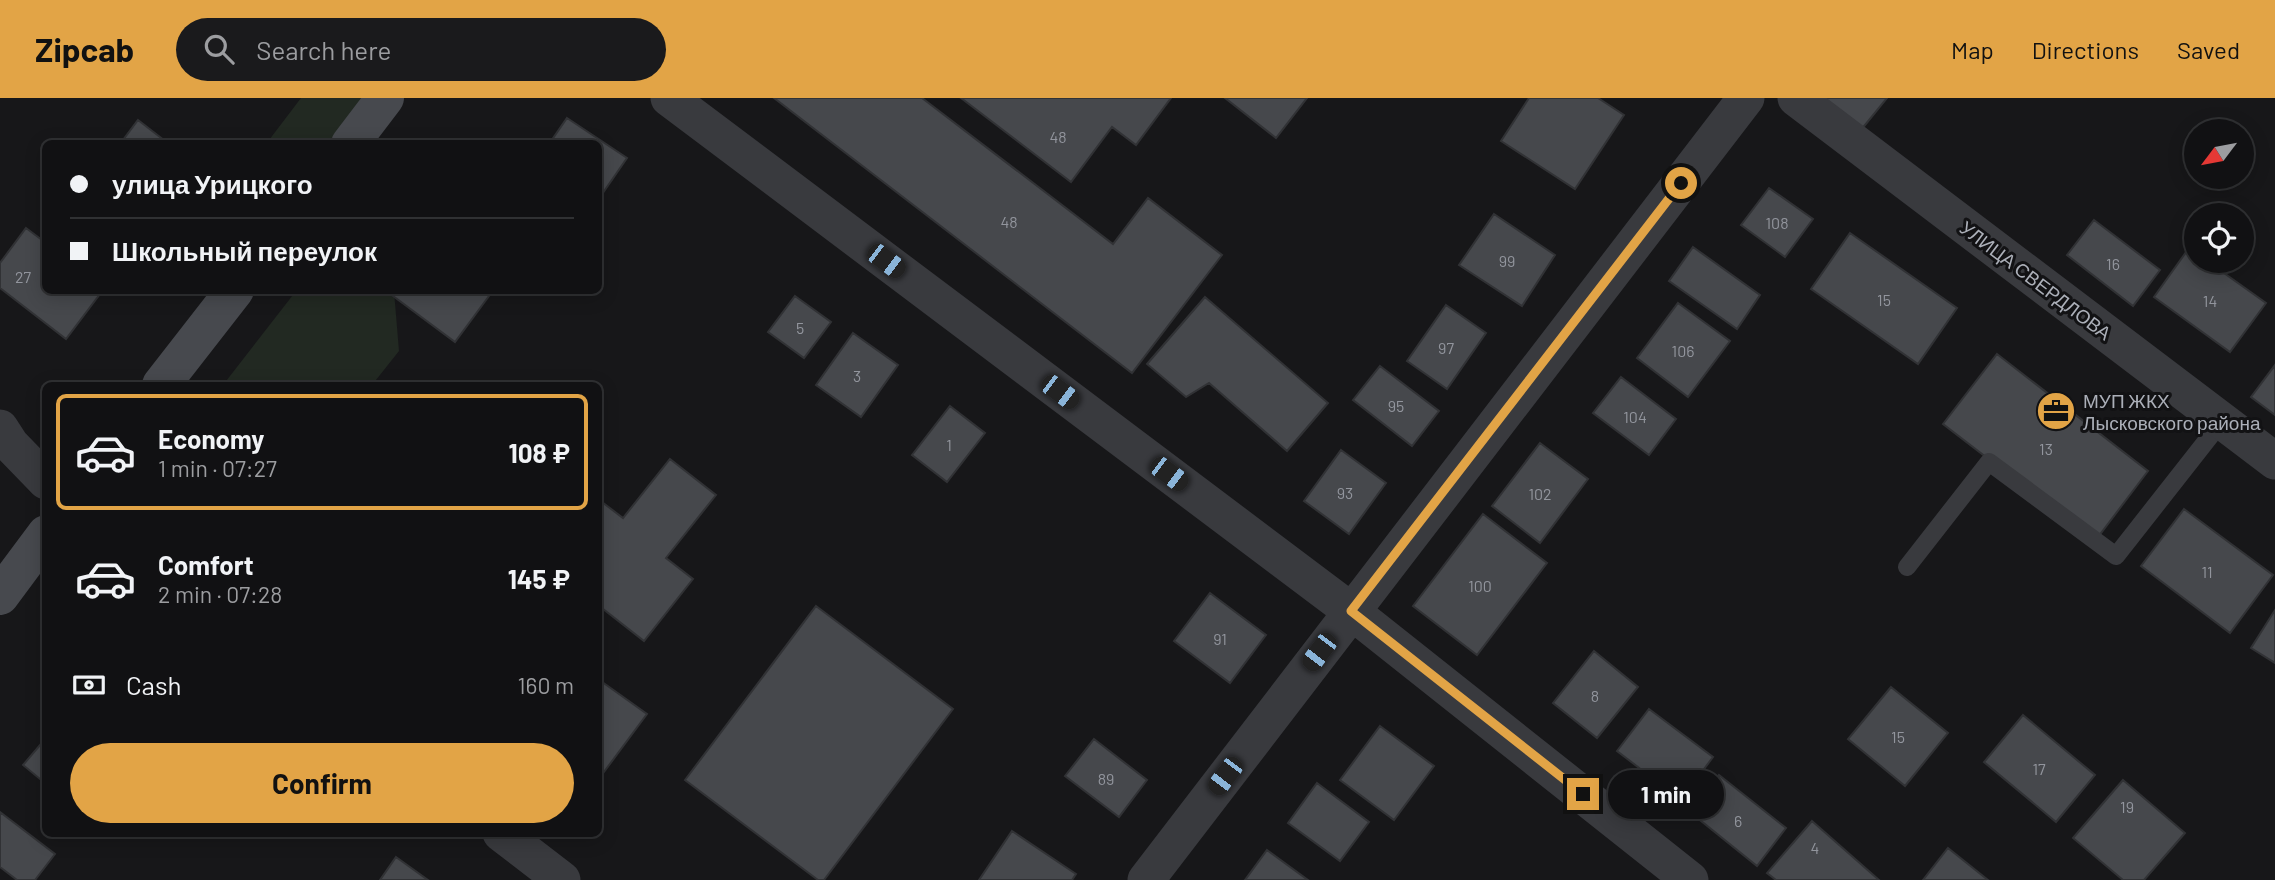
<!DOCTYPE html>
<html lang="en">
<head>
<meta charset="utf-8">
<style>
  :root { --surface:#111113; --page:#1a1a1c; --text:#f1f3f6; --muted:#9c9da0; --line:#303133; --accent:#e2a446 }
  body { margin:0; font-family:Barlow,sans-serif; background:var(--page); color:var(--text); height:100vh; display:flex; flex-direction:column; font-size:26px; white-space:nowrap }
  * { box-sizing:border-box; margin:0 }
  p { font-size:23px; color:var(--muted) }
  .icon { flex:none; width:38px; height:38px; fill:none; stroke:currentColor; stroke-width:2; stroke-linecap:round; stroke-linejoin:round }
  .map { position:relative; flex:1; overflow:hidden }
  .drawer { position:absolute; left:42px; top:284px; width:560px; height:455px; display:flex; flex-direction:column; background:var(--surface); border-radius:10px; box-shadow:0 4px 18px #0003,0 0 0 2px var(--line) }
  .drawer>* { flex:none }
  .banner { position:absolute; left:42px; top:42px; width:560px; height:154px; border-radius:10px; box-shadow:0 4px 18px #0003,0 0 0 2px var(--line); display:grid; align-content:center; height:154px; padding:0 28px; background:var(--surface) }
  .needle { width:46px; rotate:238deg }
  .tools { position:absolute; left:2184px; top:21px; display:grid; gap:14px }
  .tools a { display:grid; place-items:center; width:70px; height:70px; border-radius:50%; background:var(--surface); box-shadow:0 4px 18px #0003,0 0 0 2px var(--line); font-size:35px }
  .end { position:absolute; width:32px; height:32px; margin:-16px; border:9px solid #e2a446; background:#111; box-shadow:0 0 0 4px #111 }
  .from { border-radius:50% }
  .bubble { position:absolute; height:49px; border-radius:24px; background:var(--surface); box-shadow:0 4px 18px #0003,0 0 0 2px var(--line); font-size:23px; font-weight:700; line-height:49px; text-align:center }
  .car { position:absolute; width:21px; height:42px; margin:-21px -10px; border-radius:9px; box-shadow:0 0 5px 2px #0007; background:linear-gradient(#222 24%,#8ab4d8 0 40%,#222 0 76%,#8ab4d8 0 86%,#222 0) }
  .banner b { display:flex; align-items:center; gap:24px; height:66px; font-size:26px }
  .banner b+b { border-top:2px solid var(--line) }
  .banner i { width:18px; height:18px; background:var(--text) }
  ul { padding:12px 0 0; list-style:none }
  li { display:flex; align-items:center; gap:21px; height:116px; margin:0 14px 10px; padding:0 14px; border:4px solid transparent; border-radius:10px }
  li div { flex:1 }
  li b { display:block; font-size:26px }
  li em { font-style:normal; font-weight:700 }
  li.current { border-color:var(--accent) }
  li>.icon { width:63px; height:63px; stroke-width:1.5 }
  .pay { display:flex; align-items:center; gap:18px; height:77px; padding:0 28px; font-size:26px }
  .pay p { margin-inline-start:auto }
  .cta { display:flex; gap:14px; margin-top:auto; padding:14px 28px }
  .cta a { flex:1; height:80px; border-radius:42px; background:var(--accent); color:#111; font-size:28px; font-weight:700; line-height:80px; text-align:center }
  header { display:flex; align-items:center; gap:42px; box-sizing:border-box; height:98px; padding:0 35px; background:var(--accent); color:#111 }
  header strong { font-size:33px }
  nav { display:flex; gap:38px; margin-inline-start:auto; font-size:24px }
  .search { width:490px; height:63px; background:var(--page); display:flex; align-items:center; gap:18px; box-sizing:border-box; padding:0 24px; border-radius:38px; color:var(--muted); font-size:26px }
  .map>svg:first-child { display:block }
  .green { fill:#222922 }
  .building { fill:#46484c; stroke:#313235; stroke-width:2 }
  .lines { fill:none; stroke-linecap:round; stroke-linejoin:round }
  .service { stroke:#393a3e; stroke-width:18 }
  .minor { stroke:#393a3e; stroke-width:37 }
  .secondary { stroke:#47494e; stroke-width:38 }
  .route { stroke:#e2a446; stroke-width:9 }
  .labels { text-anchor:middle; dominant-baseline:central; stroke-width:6; stroke-linejoin:round; paint-order:stroke }
  .number-label { font-size:16px; fill:#92959d }
  .street-label { font-size:19px; fill:#abafb8; stroke:#121214 }
  .poi-label { font-size:19px; fill:#abafb8; stroke:#121214; text-anchor:start }
</style>
</head>
<body>
<header>
<strong>Zipcab</strong>
<div class="search"><svg class="icon" aria-label="search" viewBox="0 0 24 24"><circle cx="10" cy="10" r="6"/><path d="M15 15l6 6"/></svg>Search here</div>
<nav><a>Map</a><a>Directions</a><a>Saved</a></nav>
</header>
<div class="map">
<svg width="2275" height="782" viewBox="0 0 2275 782">
  <rect width="100%" height="100%" fill="#171719"/>
  <path class="green" d="M301,0H364L328,45L266,46Z
    M296,193H394L399,253L372,287H223Z"/>
  <path class="building" d="M774,0H922L1113,146L1148,100L1222,157L1132,275Z
    M961,0H1171L1136,47L1112,29L1071,84Z
    M1225,0H1307L1276,40Z
    M1529,0H1598L1624,17L1575,91L1501,43Z
    M1821,0H1887L1861,32Z
    M567,20L627,60L598,102V46H549Z
    M138,22L169,46H120Z
    M1769,90L1813,121L1785,159L1741,127Z
    M1494,116L1555,157L1522,208L1459,167Z
    M2094,122L2160,172L2133,208L2067,157Z
    M26,130L46,145V192H103L66,241L0,190V165Z
    M1850,135L1957,210L1918,266L1811,191Z
    M1693,149L1760,197L1737,231L1669,183Z
    M2189,150L2196,155V163H2207L2266,205L2230,254L2154,199Z
    M391,192H481L489,198L455,244L389,195Z
    M795,198L831,224L804,260L768,234Z
    M1205,199L1328,305L1287,353L1209,285L1186,299L1147,266Z
    M1678,205L1730,243L1688,299L1637,260Z
    M1446,207L1486,235L1447,291L1407,263Z
    M853,235L898,267L861,319L816,287Z
    M1997,256L2148,373L2095,443L1943,326Z
    M2275,267V317L2251,299Z
    M1380,268L1439,313L1412,348L1353,302Z
    M1621,279L1676,321L1649,357L1593,315Z
    M950,308L985,335L947,384L912,357Z
    M1540,345L1588,381L1540,445L1492,408Z
    M1341,352L1386,385L1349,436L1304,403Z
    M670,361L716,397L666,460L693,481L644,543L598,507V401L623,420Z
    M2184,411L2273,477L2230,535L2141,468Z
    M1483,416L1547,465L1477,557L1413,508Z
    M1210,495L1266,537L1230,585L1174,543Z
    M816,508L953,611L824,782H818L685,682Z
    M2275,512V565L2251,550Z
    M1594,553L1638,589L1597,640L1553,605Z
    M598,581L647,616L598,682Z
    M1891,589L1948,635L1905,688L1848,641Z
    M1649,611L1713,659L1681,702L1617,653Z
    M2023,617L2095,677L2056,724L1984,664Z
    M1380,628L1434,668L1394,722L1340,682Z
    M46,640V686L23,667Z
    M1094,641L1147,682L1119,719L1065,678Z
    M1719,677L1786,730L1757,768L1690,714Z
    M2123,682L2185,735L2144,782H2123L2073,740Z
    M1317,685L1369,724L1340,763L1288,725Z
    M0,714L55,756L35,782H17L0,769Z
    M1812,723L1879,782H1776L1767,775Z
    M1012,733L1076,776L1072,782H979Z
    M1948,750L1988,782H1923Z
    M1267,752L1308,782H1245Z
    M396,759L428,782H380Z"/>
  <g class="lines">
    <path class="service" d="M1907,469L1989,364L2116,458L2222,323"/>
    <path class="minor" d="M669,0L1351,513L1690,782
      M1796,0L2275,363
      M0,330L11,347L46,383
      M501,735L562,782
      M1146,782L1746,0"/>
    <path class="secondary" d="M350,46L385,0
      M161,287L235,192
      M0,498L46,436"/>
  </g>
  <g class="lines">
    <path class="route" d="M1583,696L1351,513L1681,85"/>
  </g>
  <defs>
    <g id="office-disc" transform="scale(2.0125)"><circle r="9.5" fill="#e2a446" stroke="#121214"/><path d="M-6-3h4V-5.5h4V-3h4V5H-6ZM-1-4.5V-3h2v-1.5ZM-6 0V1H6V0Z" fill="#111"/></g>
  </defs>
  <g fill-rule="evenodd">
    <use href="#office-disc" x="2056" y="313"/>
  </g>
  <g class="labels">
    <g class="number-label">
      <text x="1058" y="38">48</text>
      <text x="1009" y="123">48</text>
      <text x="1777" y="124">108</text>
      <text x="1507" y="162">99</text>
      <text x="2113" y="165">16</text>
      <text x="23" y="178">27</text>
      <text x="1884" y="201">15</text>
      <text x="2210" y="202">14</text>
      <text x="800" y="229">5</text>
      <text x="1446" y="249">97</text>
      <text x="1683" y="252">106</text>
      <text x="857" y="277">3</text>
      <text x="1396" y="307">95</text>
      <text x="1635" y="318">104</text>
      <text x="949" y="346">1</text>
      <text x="2046" y="350">13</text>
      <text x="1345" y="394">93</text>
      <text x="1540" y="395">102</text>
      <text x="2207" y="473">11</text>
      <text x="1480" y="487">100</text>
      <text x="1220" y="540">91</text>
      <text x="1595" y="597">8</text>
      <text x="1898" y="638">15</text>
      <text x="2039" y="670">17</text>
      <text x="1106" y="680">89</text>
      <text x="2127" y="708">19</text>
      <text x="1738" y="722">6</text>
      <text x="1815" y="749">4</text>
    </g>
    <g class="street-label">
      <text transform="translate(2036 182) rotate(37)">УЛИЦА СВЕРДЛОВА</text>
    </g>
    <g class="poi-label">
      <text x="2083" y="302">МУП ЖКХ<tspan x="2083" dy="22">Лысковского района</tspan></text>
    </g>
  </g>
</svg>
<div class="tools">
<a><svg class="needle" viewBox="-14 -14 28 28"><path d="M0-13l5 13h-10z" fill="#e53935"/><path d="M0 13l5-13h-10z" fill="#9c9da0"/></svg></a>
<a><svg class="icon" aria-label="locate" viewBox="0 0 24 24"><circle cx="12" cy="12" r="6"/><path d="M12 2v4M12 18v4M2 12h4M18 12h4"/></svg></a>
</div>
<i class="end from" style="left:1681px;top:85px"></i>
<i class="end" style="left:1583px;top:696px"></i>
<div class="bubble" style="left:1608px;top:672px;width:116px">1 min</div>
<i class="car" style="left:886px;top:163px;rotate:127deg"></i>
<i class="car" style="left:1060px;top:294px;rotate:127deg"></i>
<i class="car" style="left:1169px;top:376px;rotate:127deg"></i>
<i class="car" style="left:1319px;top:554px;rotate:217deg"></i>
<i class="car" style="left:1225px;top:678px;rotate:217deg"></i>
<div class="banner">
<b><i class="from"></i>улица Урицкого</b>
<b><i></i>Школьный переулок</b>
</div>
<section class="drawer">
<ul>
<li class="current"><svg class="icon" aria-label="car" viewBox="0 0 24 24"><path d="M5 17H2v-5l4-1 3-4h7l3 4 3 1v5h-3M9 17h6M6 11h13"/><circle cx="7" cy="17" r="2"/><circle cx="17" cy="17" r="2"/></svg><div><b>Economy</b><p>1 min · 07:27</p></div><em>108 ₽</em></li>
<li><svg class="icon" aria-label="car" viewBox="0 0 24 24"><path d="M5 17H2v-5l4-1 3-4h7l3 4 3 1v5h-3M9 17h6M6 11h13"/><circle cx="7" cy="17" r="2"/><circle cx="17" cy="17" r="2"/></svg><div><b>Comfort</b><p>2 min · 07:28</p></div><em>145 ₽</em></li>
</ul>
<div class="pay"><svg class="icon" aria-label="cash" viewBox="0 0 24 24"><path d="M3 7h18v10H3z"/><circle cx="12" cy="12" r="2"/></svg>Cash<p>160 m</p></div>
<div class="cta"><a>Confirm</a></div>
</section>
</div>
</body>
</html>
